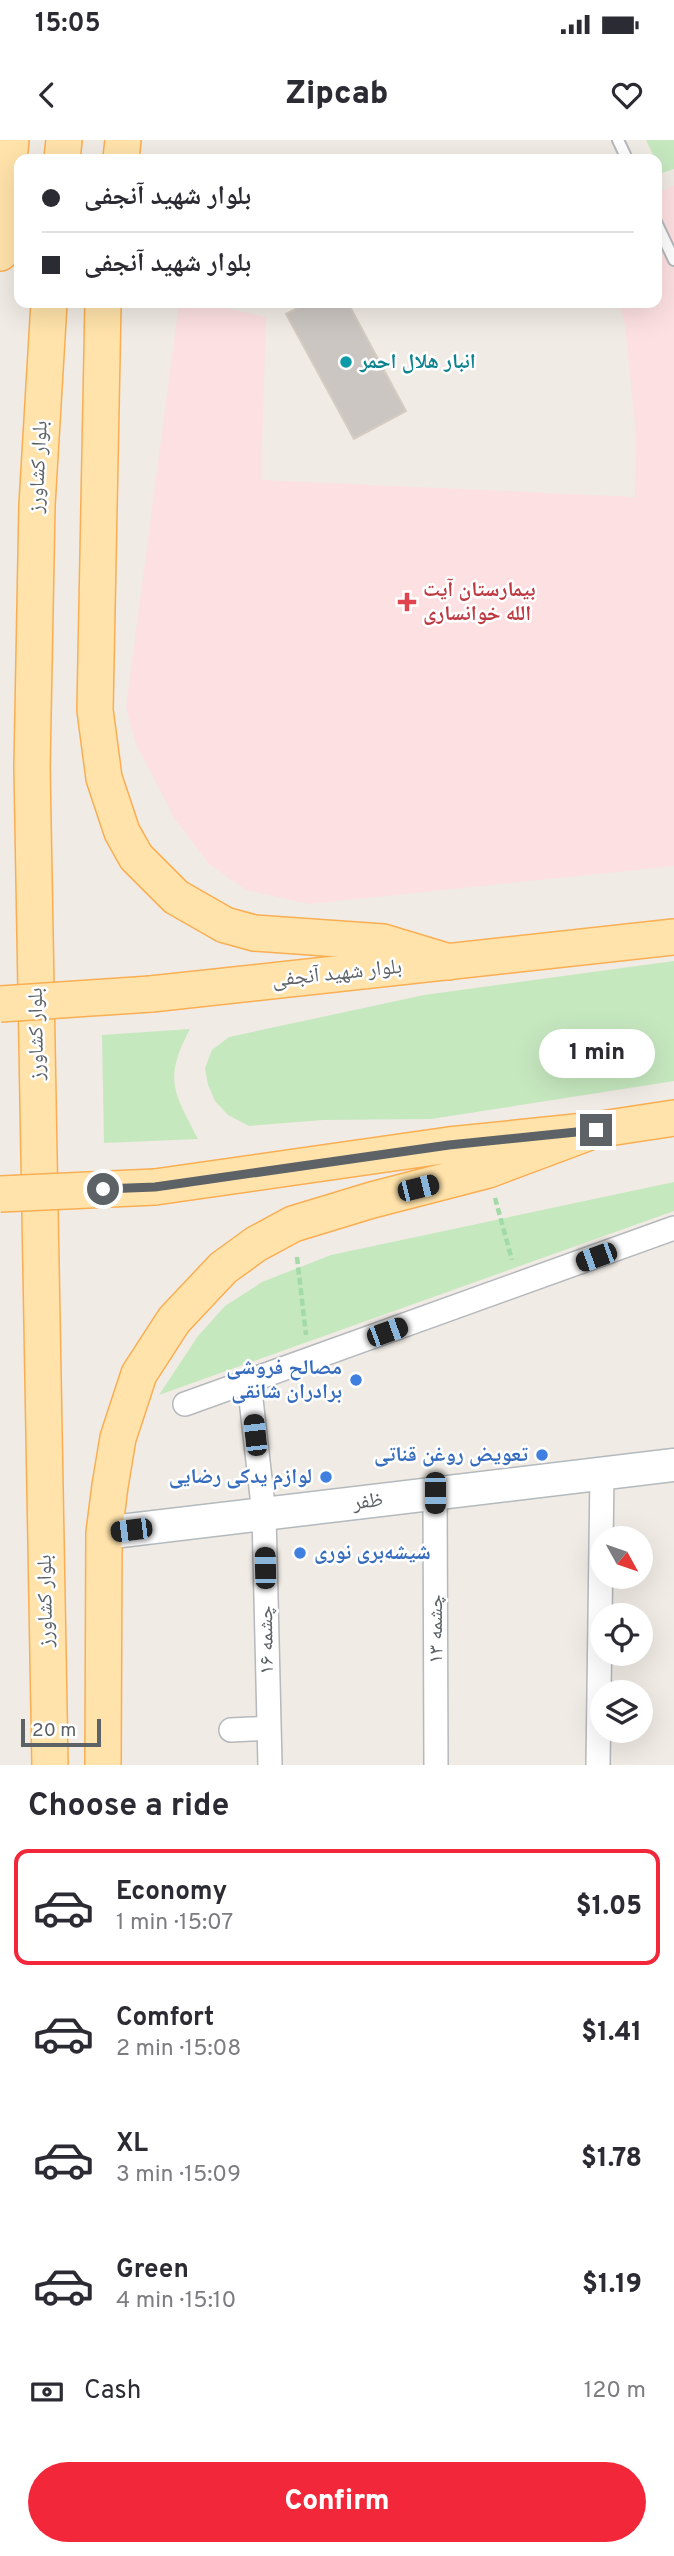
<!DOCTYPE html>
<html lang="en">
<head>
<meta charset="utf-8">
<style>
  :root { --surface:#fff; --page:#f7f7f7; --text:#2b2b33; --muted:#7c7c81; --line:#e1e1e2; --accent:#f3273a }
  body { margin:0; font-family:Overpass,"Noto Naskh Arabic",sans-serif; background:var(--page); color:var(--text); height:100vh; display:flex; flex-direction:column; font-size:26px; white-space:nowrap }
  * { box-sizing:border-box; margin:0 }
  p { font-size:23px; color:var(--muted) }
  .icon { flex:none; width:38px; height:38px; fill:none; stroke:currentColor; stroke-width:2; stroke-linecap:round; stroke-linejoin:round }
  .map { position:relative; height:1625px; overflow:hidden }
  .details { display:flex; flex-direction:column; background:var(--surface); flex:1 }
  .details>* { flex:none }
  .hud { position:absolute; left:14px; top:14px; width:648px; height:154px; border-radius:14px; box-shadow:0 7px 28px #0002; display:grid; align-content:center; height:154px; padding:0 28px; background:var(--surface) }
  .needle { width:46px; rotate:130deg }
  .fabs { position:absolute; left:590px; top:1386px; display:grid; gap:14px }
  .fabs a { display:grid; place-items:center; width:63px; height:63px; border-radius:50%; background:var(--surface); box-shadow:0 7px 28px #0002; font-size:35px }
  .scale { position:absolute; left:21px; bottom:18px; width:80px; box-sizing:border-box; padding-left:7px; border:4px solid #5c6266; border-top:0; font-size:19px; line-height:24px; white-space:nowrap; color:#5c6266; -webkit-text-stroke:5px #fff; paint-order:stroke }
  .end { position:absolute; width:32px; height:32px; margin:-16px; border:9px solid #5c6266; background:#fff; box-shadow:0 0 0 4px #fff }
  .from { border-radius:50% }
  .bubble { position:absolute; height:49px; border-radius:24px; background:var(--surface); box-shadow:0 7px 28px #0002; font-size:23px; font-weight:800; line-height:49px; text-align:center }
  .car { position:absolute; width:21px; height:42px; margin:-21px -10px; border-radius:9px; box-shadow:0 0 5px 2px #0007; background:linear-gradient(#222 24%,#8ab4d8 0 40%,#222 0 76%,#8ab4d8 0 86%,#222 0) }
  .hud b { display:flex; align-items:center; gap:24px; height:66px; font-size:26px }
  .hud b+b { border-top:2px solid var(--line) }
  .hud i { width:18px; height:18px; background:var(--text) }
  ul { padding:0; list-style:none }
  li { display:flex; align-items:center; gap:21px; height:116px; margin:0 14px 10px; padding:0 14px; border:4px solid transparent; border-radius:14px }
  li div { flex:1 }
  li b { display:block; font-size:26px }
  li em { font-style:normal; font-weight:800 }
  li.selected { border-color:var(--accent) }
  li>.icon { width:63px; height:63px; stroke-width:1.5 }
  h2 { padding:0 28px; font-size:32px; line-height:84px }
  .pay { display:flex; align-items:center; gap:18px; height:77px; padding:0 28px; font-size:26px }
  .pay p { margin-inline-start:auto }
  .primary-button { display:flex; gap:14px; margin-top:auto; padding:14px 28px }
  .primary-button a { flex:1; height:80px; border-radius:42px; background:var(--accent); color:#fff; font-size:28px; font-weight:800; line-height:80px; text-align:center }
  .status { display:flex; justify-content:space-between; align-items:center; height:49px; padding:0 35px; background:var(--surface); direction:ltr }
  .status svg { height:19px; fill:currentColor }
  header { display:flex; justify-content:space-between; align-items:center; height:91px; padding:0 28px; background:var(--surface); font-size:32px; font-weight:800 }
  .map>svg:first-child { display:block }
  .medical { fill:#fde0e2 }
  .green { fill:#c6e8bf }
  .building { fill:#cbc6c1; stroke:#d5ccc2; stroke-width:2 }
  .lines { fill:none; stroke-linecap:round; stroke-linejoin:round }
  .lane-casing { stroke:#b5b8bc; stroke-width:14 }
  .street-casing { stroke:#b5b8bc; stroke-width:26 }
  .secondary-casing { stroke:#b3b9bd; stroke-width:35 }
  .primary-casing { stroke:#faae53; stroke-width:38 }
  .path { stroke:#a2dba7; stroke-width:4.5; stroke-dasharray:7 3.5; stroke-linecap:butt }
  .lane { stroke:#fff; stroke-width:10 }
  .street { stroke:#fff; stroke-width:23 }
  .secondary { stroke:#fff; stroke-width:32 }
  .primary { stroke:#ffe3aa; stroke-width:35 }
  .primary-bridge-casing { stroke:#faae53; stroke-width:38; stroke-linecap:butt }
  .primary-bridge { stroke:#ffe3aa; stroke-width:35 }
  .route { stroke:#5c6266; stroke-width:9 }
  .culture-dot { fill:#0f9aa8; stroke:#fff; stroke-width:2.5 }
  .health-dot { fill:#e0444e; stroke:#fff; stroke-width:2.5 }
  .shop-dot { fill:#3f7fe0; stroke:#fff; stroke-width:2.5 }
  .labels { text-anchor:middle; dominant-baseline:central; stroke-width:5; stroke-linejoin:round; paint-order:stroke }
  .culture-label { font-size:21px; font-weight:bold; fill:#0d838f; stroke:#fff; text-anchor:start }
  .street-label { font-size:21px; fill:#5c6266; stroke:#fff }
  .health-label { font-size:21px; font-weight:bold; fill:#be3a42; stroke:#fff; text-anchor:start }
  .shop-label { font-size:21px; font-weight:bold; fill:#366cbe; stroke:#fff; text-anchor:end }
</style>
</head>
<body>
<div class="status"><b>15:05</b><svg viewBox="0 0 49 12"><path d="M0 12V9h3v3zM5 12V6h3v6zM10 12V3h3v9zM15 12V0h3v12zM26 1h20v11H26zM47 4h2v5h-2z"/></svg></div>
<header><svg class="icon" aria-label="back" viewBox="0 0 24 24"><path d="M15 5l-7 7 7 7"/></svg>Zipcab<svg class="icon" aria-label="heart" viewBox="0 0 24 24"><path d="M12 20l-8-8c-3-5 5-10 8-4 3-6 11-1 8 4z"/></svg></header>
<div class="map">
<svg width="674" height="1625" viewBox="0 0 674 1625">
  <rect width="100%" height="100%" fill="#f0ebe4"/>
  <path class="medical" d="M674,46V726L309,764L246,750L209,724L175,679L136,604L126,567L179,163H201L266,177L261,340L635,357L636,294L625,185L619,163H656V53Z"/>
  <path class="green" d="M646,0H674V29L662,33Z
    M674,821V941L431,979L323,980L249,986L228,975L215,961L208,945L205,928L212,910L229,897L424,855Z
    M190,889C163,940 174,952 198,999L104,1003L102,895Z
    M674,1042V1071L159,1255L198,1196L225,1166L262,1142L331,1115Z"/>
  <path class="building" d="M307,163H348L406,271L354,299L286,174Z"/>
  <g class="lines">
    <g class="lane-casing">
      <path id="lane" d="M618,0L627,19
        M656,82L674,120"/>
    </g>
    <g class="street-casing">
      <path id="street" d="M249,1242L264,1374L270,1625
        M185,1264L674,1088
        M435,1353L436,1625
        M231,1590L269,1588
        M598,1625L602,1334"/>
    </g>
    <g class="secondary-casing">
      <path id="secondary" d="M104,1393L674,1325"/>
    </g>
    <g class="primary-casing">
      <path id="primary" d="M62,19L64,0
        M121,19L123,0
        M0,113L11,0
        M49,163L37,365L32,627L50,1625
        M103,163L95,570L104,638L122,692L136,717L176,757L225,785L254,793L383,802L449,822
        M151,854L674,797
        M155,1047L449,1005L595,990L674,978
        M103,1625L104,1393L110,1346L118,1298L139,1234L174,1180L223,1128L256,1104L293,1084L372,1060L488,1030L595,990"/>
    </g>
    <path class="path" d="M495,1058L512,1120
      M297,1117L306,1195"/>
    <use href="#lane" class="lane"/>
    <use href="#street" class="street"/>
    <use href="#secondary" class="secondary"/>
    <use href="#primary" class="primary"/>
    <g class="primary-bridge-casing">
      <path id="primary-bridge" d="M0,864L151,854
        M0,1054L155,1047"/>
    </g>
    <use href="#primary-bridge" class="primary-bridge"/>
  </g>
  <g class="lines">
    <path class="route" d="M103,1049L155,1047L449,1005L596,990"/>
  </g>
  <circle class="culture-dot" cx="346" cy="222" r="7"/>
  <path class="health-dot" d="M403.5 451.5h7v7h7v7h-7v7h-7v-7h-7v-7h7z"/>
  <g class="shop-dot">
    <circle cx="356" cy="1240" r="7"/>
    <circle cx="542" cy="1315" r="7"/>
    <circle cx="326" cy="1337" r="7"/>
    <circle cx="300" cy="1413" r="7"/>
  </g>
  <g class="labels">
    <g class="culture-label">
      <text x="360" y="222">انبار هلال احمر</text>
    </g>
    <g class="street-label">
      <text transform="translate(39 327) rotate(-87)">بلوار کشاورز</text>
      <text transform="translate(337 834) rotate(-6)">بلوار شهید آنجفی</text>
      <text transform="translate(37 894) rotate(-91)">بلوار کشاورز</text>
      <text transform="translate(368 1362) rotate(-7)">ظفر</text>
      <text transform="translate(46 1461) rotate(-91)">بلوار کشاورز</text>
      <text transform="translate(436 1489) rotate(-90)">چشمه ۱۳</text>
      <text transform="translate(267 1500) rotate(-91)">چشمه ۱۶</text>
    </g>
    <g class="health-label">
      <text x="423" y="450">بیمارستان آیت<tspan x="423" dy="24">الله خوانساری</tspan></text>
    </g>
    <g class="shop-label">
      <text x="342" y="1228">مصالح فروشی<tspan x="342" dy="24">برادران شانقی</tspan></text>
      <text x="528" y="1315">تعویض روغن قناتی</text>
      <text x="312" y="1337">لوازم یدکی رضایی</text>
      <text x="314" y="1413" text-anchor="start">شیشه‌بری نوری</text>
    </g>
  </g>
</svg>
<div class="fabs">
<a><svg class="needle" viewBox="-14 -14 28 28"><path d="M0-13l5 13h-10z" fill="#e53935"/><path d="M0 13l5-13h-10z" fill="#7c7c81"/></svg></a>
<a><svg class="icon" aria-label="locate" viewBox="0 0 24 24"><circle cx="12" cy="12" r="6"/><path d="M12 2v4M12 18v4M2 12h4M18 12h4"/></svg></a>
<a><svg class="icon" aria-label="layers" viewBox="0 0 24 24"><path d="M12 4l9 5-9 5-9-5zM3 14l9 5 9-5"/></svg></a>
</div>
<div class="scale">20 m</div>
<i class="end from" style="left:103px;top:1049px"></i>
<i class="end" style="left:596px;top:990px"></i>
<div class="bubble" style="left:539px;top:889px;width:116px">1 min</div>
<i class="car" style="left:418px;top:1048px;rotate:76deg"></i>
<i class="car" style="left:596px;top:1117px;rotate:250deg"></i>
<i class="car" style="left:387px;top:1192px;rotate:70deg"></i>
<i class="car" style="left:255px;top:1295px;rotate:354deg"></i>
<i class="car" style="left:435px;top:1353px;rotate:180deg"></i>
<i class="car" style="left:131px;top:1390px;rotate:263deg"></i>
<i class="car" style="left:265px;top:1428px;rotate:359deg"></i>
<div class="hud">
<b><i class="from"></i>بلوار شهید آنجفی</b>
<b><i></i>بلوار شهید آنجفی</b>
</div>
</div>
<section class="details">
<h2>Choose a ride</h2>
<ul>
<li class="selected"><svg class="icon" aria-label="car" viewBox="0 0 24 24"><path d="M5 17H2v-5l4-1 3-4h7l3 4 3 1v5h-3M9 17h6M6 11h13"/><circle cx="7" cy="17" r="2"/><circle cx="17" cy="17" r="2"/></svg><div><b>Economy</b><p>1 min · 15:07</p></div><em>$1.05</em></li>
<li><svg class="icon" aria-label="car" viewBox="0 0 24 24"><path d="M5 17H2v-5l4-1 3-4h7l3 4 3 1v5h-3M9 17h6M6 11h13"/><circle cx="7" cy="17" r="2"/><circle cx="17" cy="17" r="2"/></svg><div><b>Comfort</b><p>2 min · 15:08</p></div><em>$1.41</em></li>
<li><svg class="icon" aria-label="car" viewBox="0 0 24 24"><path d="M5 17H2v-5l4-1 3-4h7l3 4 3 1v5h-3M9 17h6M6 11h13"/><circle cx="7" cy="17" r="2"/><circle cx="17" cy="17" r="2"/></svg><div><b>XL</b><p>3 min · 15:09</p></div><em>$1.78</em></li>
<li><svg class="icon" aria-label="car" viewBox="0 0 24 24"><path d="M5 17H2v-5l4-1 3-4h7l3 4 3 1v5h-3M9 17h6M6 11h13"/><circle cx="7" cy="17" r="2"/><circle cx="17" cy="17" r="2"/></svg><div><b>Green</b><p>4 min · 15:10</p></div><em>$1.19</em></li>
</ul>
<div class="pay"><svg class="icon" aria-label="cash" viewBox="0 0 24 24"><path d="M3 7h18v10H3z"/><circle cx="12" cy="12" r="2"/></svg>Cash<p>120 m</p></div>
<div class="primary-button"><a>Confirm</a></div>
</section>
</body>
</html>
